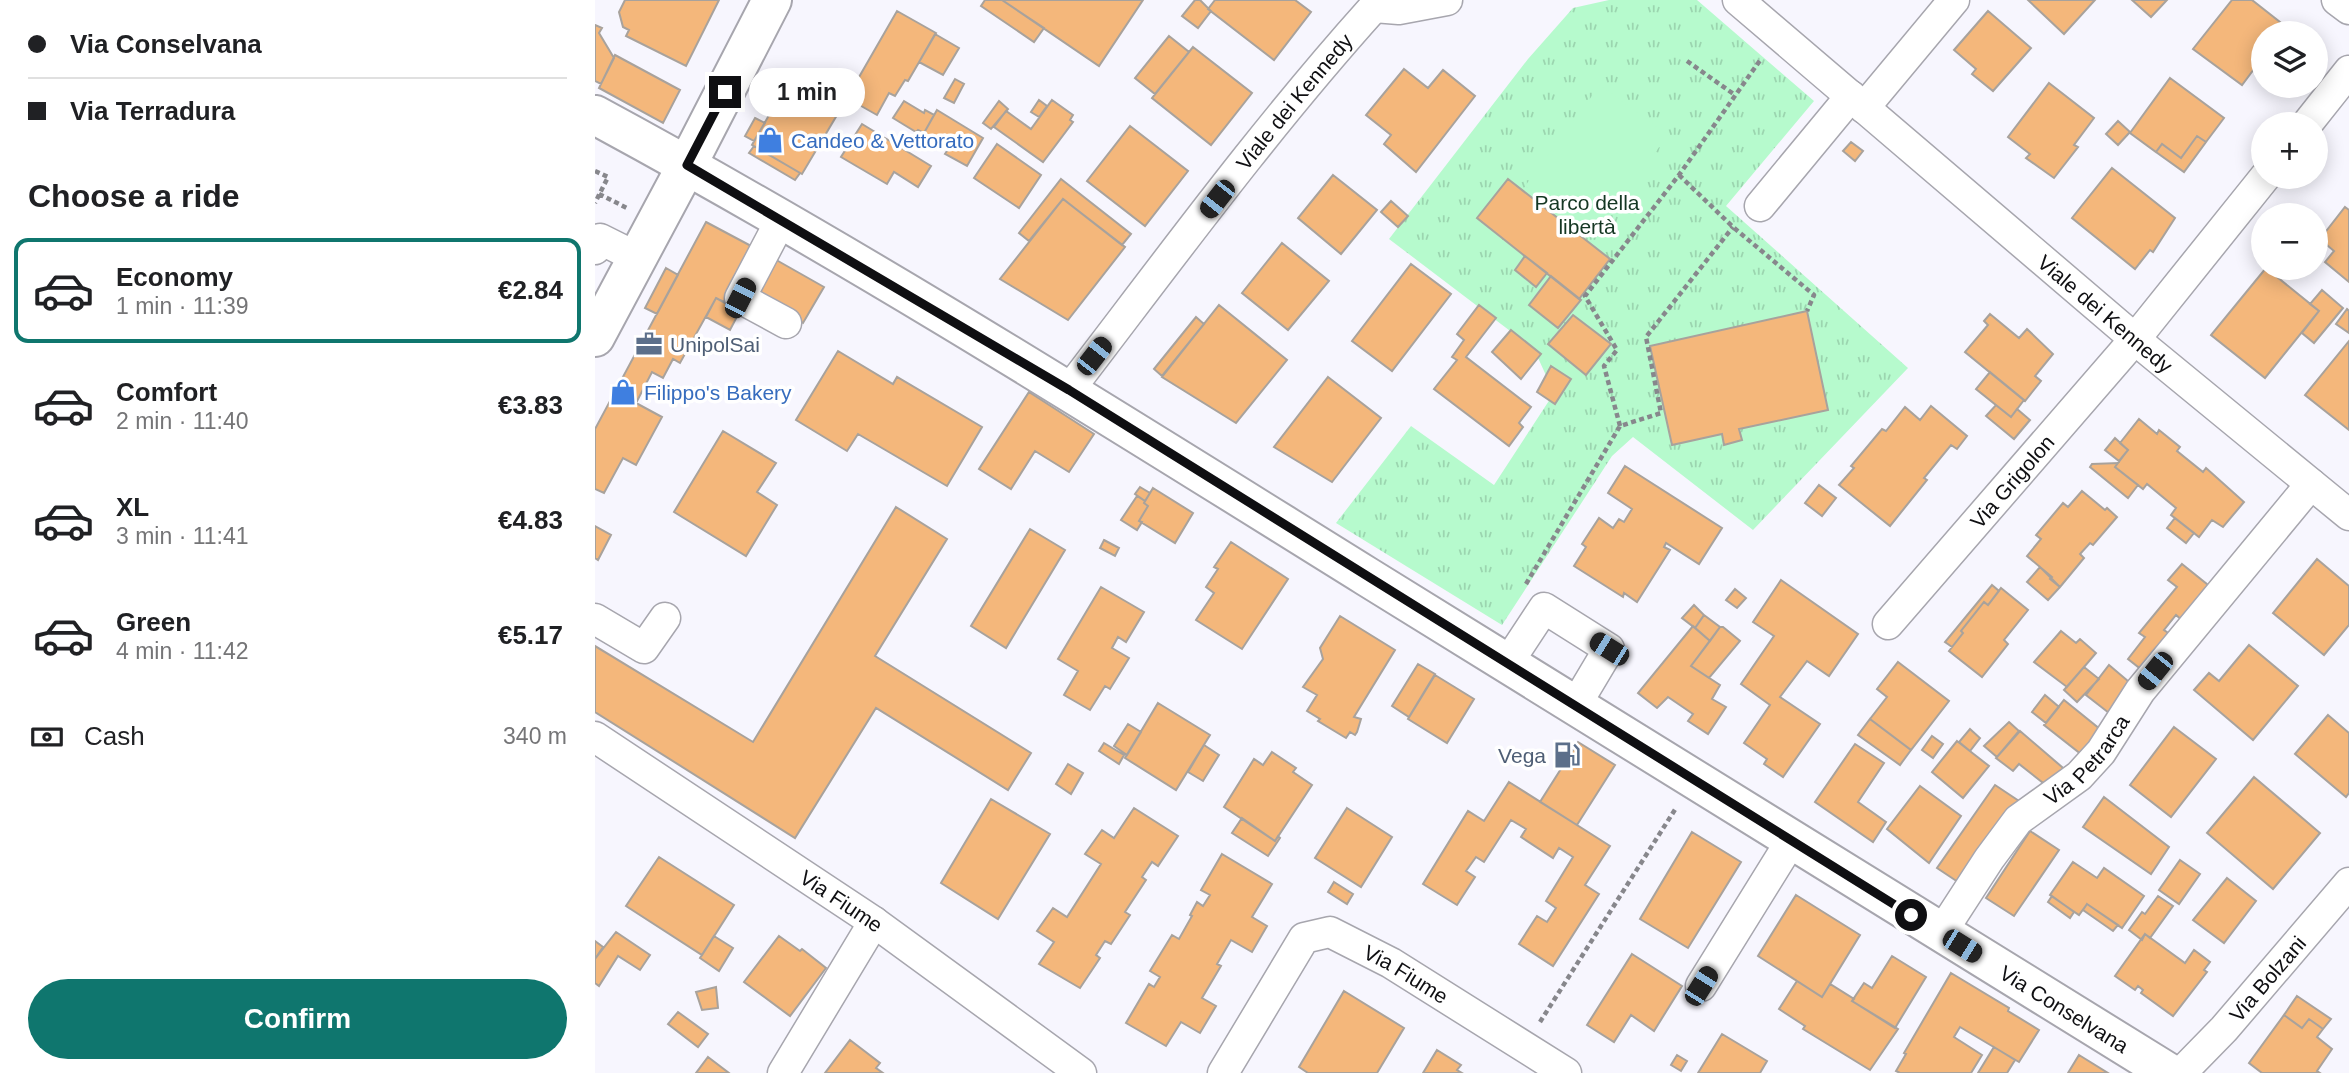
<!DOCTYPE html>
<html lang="en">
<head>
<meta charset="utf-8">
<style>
  :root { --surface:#fff; --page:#f6f6f6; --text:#202124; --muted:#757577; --line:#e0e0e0; --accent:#0f766e }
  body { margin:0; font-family:Helvetica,sans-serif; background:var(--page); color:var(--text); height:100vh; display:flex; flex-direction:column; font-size:26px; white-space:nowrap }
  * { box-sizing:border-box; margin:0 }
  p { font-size:23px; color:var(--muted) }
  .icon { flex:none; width:38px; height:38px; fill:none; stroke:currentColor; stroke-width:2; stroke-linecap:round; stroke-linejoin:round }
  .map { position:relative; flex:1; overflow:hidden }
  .side { display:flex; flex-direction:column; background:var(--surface); width:595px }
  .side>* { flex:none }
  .banner { display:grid; align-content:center; height:154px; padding:0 28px; background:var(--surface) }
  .fabs { position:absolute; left:1656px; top:21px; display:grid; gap:14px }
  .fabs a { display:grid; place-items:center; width:77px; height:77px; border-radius:50%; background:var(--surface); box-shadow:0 4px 18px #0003; font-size:35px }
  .end { position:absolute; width:32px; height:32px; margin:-16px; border:9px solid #0f0f12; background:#fff; box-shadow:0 0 0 4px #fff }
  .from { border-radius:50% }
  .bubble { position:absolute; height:49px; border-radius:24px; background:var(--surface); box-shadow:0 4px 18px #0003; font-size:23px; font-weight:700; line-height:49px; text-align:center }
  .car { position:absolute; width:21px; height:42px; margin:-21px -10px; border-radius:9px; box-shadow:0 0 5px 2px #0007; background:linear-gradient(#222 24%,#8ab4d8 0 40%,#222 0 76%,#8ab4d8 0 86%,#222 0) }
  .banner b { display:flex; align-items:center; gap:24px; height:66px; font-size:26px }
  .banner b+b { border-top:2px solid var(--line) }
  .banner i { width:18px; height:18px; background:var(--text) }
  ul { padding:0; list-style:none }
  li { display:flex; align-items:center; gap:21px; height:105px; margin:0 14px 10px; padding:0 14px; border:4px solid transparent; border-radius:14px }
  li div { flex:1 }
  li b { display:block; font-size:26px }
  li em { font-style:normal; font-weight:700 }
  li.active { border-color:var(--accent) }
  li>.icon { width:63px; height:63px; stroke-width:1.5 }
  h2 { padding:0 28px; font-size:32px; line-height:84px }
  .pay { display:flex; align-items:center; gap:18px; height:77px; padding:0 28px; font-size:26px }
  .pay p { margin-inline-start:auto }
  .primary-button { display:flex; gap:14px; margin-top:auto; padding:14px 28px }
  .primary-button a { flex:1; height:80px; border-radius:42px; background:var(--accent); color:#fff; font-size:28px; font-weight:700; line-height:80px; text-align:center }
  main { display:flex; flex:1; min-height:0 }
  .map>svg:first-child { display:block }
  .park { fill:url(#park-tufts) }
  .garden { fill:#b6facd }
  .building { fill:#f4b77b; stroke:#a8a29c; stroke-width:2 }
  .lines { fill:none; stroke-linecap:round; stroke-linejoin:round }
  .minor-casing { stroke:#a7a6ae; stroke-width:33 }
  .major-casing { stroke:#a7a6ae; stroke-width:42 }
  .path { stroke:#87878c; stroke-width:4.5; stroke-dasharray:5 3.5; stroke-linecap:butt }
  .minor { stroke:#fff; stroke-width:30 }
  .major { stroke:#fff; stroke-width:38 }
  .route { stroke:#0f0f12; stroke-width:9 }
  .labels { text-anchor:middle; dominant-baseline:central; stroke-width:7; stroke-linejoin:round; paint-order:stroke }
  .street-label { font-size:21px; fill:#0f0f12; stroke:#fff }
  .shop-label { font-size:21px; fill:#366cbe; stroke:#fff; text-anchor:start }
  .park-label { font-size:21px; fill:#153723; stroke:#fff }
  .service-label { font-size:21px; fill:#4e5e75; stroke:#fff; text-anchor:start }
</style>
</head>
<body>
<main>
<section class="side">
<div class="banner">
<b><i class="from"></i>Via Conselvana</b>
<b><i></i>Via Terradura</b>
</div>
<h2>Choose a ride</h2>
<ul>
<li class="active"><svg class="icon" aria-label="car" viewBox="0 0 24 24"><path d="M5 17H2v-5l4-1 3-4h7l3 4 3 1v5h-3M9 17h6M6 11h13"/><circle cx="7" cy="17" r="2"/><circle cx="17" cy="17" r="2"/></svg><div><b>Economy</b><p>1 min · 11:39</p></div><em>€2.84</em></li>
<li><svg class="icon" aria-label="car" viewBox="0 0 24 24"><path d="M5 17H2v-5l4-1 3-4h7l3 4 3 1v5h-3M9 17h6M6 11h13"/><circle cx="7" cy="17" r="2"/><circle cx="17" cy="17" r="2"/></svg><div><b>Comfort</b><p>2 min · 11:40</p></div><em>€3.83</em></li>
<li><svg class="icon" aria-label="car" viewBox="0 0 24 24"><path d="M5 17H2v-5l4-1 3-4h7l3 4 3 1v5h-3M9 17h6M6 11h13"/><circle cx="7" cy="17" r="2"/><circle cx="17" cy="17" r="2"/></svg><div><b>XL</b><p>3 min · 11:41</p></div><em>€4.83</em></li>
<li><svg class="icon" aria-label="car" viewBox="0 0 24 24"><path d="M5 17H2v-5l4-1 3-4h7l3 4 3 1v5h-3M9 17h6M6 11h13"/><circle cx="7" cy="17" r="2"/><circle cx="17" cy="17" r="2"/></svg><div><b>Green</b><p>4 min · 11:42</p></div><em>€5.17</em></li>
</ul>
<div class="pay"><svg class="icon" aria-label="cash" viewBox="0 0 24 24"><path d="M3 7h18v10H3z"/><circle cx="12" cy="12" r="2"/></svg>Cash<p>340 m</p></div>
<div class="primary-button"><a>Confirm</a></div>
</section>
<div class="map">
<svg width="1754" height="1073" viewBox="0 0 1754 1073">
  <defs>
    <pattern id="park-tufts" width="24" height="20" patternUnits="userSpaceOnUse" patternTransform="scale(1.75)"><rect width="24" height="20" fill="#b6facd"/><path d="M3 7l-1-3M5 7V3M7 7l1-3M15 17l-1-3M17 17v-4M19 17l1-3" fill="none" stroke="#9bd5af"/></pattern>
  </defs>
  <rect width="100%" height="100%" fill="#f7f6fe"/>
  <path class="park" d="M1014,0H1102L1219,101L1131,206L1313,368L1158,530L1038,437L1017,456L907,625L741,523L816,426L899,485L959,393L939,349L794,239L933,59L978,8Z"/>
  <path class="garden" d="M1005,85L1073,135L998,237L930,186Z"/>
  <path class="building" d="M30,0H124L91,66L31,36L34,30L28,27L24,12Z
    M390,0H407L449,28L439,42L386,6Z
    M407,0H548L504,66Z
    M600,0H605L616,11L603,28L587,16Z
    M620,0H700L716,12L679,60L613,9Z
    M1433,0H1500L1469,34Z
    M1537,0H1572L1556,17Z
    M1637,0H1657L1690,26L1685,33H1668V57L1647,85L1598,49Z
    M302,11L341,33L313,81L310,80L300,96L294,93L282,115L252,98Z
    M1393,11L1436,48L1398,91L1377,74L1381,69L1359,50Z
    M0,25L7,28L4,33L19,58L6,84L0,81Z
    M340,34L364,48L348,75L324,62Z
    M574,36L594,52L560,94L540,78Z
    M598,47L657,93L616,145L557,98Z
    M20,55L85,90L68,123L4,88Z
    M809,69L833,88L848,70L880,96L821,172L789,144L796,135L771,115Z
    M1575,78L1629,118L1611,142L1602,136L1586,158L1567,144L1561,152L1535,133Z
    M360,79L369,84L359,103L349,98Z
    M194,80L245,110L207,174L157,145Z
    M1454,83L1499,118L1479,145L1483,147L1459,178L1431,158L1435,154L1413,137Z
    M444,100L452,106L444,117L436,112Z
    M457,100L478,115L475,120L478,122L448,162L399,127L411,111L436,129Z
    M309,101L329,113L330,110L339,115L329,133L323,130L321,132L298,118Z
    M404,101L413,109L396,129L388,123Z
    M342,110L388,138L372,166L350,154L354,148L329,133Z
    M160,118L170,123L159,141L150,136Z
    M1523,121L1535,132L1523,145L1511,134Z
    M267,124L336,166L323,187L299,172L292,184L246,157Z
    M535,126L593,171L550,226L492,181Z
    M1602,136L1611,142L1589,172L1561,152L1567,144L1586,158Z
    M1256,142L1268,151L1260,161L1248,151Z
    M402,144L446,175L424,208L379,178Z
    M159,146L205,173L200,180L154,153Z
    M1517,168L1580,218L1558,252L1555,250L1540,269L1477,218Z
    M738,175L782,210L746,254L703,218Z
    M466,179L536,234L527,245L468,199L434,241L424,233Z
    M913,179L1015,259L984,299L882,218Z
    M468,199L530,247L473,320L405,279Z
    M796,201L813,216L803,227L786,212Z
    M1750,207L1754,210V282L1730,262L1739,251L1725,239Z
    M111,222L158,247L129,302L121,298L85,363L78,359L68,378L57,372L41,403L67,417L41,465L28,458L9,493L0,489V429Z
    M687,243L734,281L693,330L647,293Z
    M930,256L952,273L941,287L920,270Z
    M176,257L229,287L208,323L156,293Z
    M816,264L856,294L797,371L757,341Z
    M71,268L83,275L62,314L50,308Z
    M1671,268L1724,311L1670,378L1616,335Z
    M956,276L986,300L963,328L934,305Z
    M1727,290L1748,308L1719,343L1707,333L1724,311L1715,304Z
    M121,298L145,311L135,330L111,317Z
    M624,305L692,360L641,423L567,377Z
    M884,305L901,318L871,357L936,407L924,423L928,427L914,446L839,389L862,360L857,357L869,340L862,334Z
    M1752,309L1754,311V333L1741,324Z
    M1212,311L1233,410L1144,429L1147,440L1129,445L1127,434L1077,445L1055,346Z
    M1395,314L1424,338L1432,329L1458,354L1440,376L1446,381L1430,401L1370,352L1393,325L1389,321Z
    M978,315L1016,344L991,375L953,344Z
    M601,317L609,324L567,376L559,369Z
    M916,330L946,354L926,379L897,352Z
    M1754,341V430L1710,395Z
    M243,351L298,384L302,377L387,427L352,486L263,434L252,451L201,420Z
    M956,366L976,379L960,404L942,392Z
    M1395,372L1429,400L1416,417L1381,389Z
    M733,377L786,418L737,482L679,447Z
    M434,392L499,434L474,472L440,451L416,489L384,469Z
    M1401,405L1416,417L1422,409L1435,420L1419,439L1391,416Z
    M1336,406L1372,436L1362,449L1356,445L1329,478L1332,480L1295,526L1244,485L1259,468L1256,466L1287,429L1291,431L1310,407L1325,420Z
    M1544,419L1562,434L1564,430L1585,447L1582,451L1608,472L1611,468L1649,502L1628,527L1617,520L1604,537L1576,515L1581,508L1552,484L1548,489L1520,467L1533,450L1525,443Z
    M128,431L181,463L162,492L182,505L151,556L79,512Z
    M1520,438L1533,450L1524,461L1510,450Z
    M1523,463L1520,467L1543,485L1533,498L1495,467L1497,464Z
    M1030,466L1127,528L1104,564L1071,543L1069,547L1075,550L1042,602L1029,593L1028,597L979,566L991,547L987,544L1004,518L1018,528L1024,519L1029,522L1037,509L1013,493Z
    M1224,485L1241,498L1227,516L1210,503Z
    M545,487L555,493L550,501L540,494Z
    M558,488L598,513L580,543L544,521L553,506L549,503Z
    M1487,491L1510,510L1512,508L1522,517L1498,545L1495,543L1485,554L1489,558L1465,587L1455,579L1457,577L1432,556L1446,539L1441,535L1468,503L1473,507Z
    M542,496L550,501L549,503L553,506L544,521L547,522L542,530L526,520Z
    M301,507L352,539L280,656L436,753L413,790L281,708L200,838L0,712V646L158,742Z
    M1580,518L1599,533L1591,543L1572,528Z
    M0,526L16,535L3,560L0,558Z
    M435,529L470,550L411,648L376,626Z
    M509,540L524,548L520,556L505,548Z
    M636,542L693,579L647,649L601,620L619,593L611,587L623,569L619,567Z
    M1722,559L1754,586V625L1729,655L1678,613Z
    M1587,564L1623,593L1595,627L1581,615L1569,630L1576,635L1547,670L1533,659L1550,637L1544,633L1582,587L1573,580Z
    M1445,567L1465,587L1453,600L1432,582Z
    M1186,580L1263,634L1234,676L1212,661L1185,697L1225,724L1188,777L1169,764L1172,759L1149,743L1175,705L1146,684L1179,636L1158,622Z
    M1397,585L1404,591L1393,605L1389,602L1366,631L1368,633L1357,647L1350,642Z
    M506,587L549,612L531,642L523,637L517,648L534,658L515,689L510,686L495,710L469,695L483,671L463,659Z
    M1406,588L1433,610L1409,640L1413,644L1387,677L1354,651L1368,633L1366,631L1389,602L1393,605Z
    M1140,589L1151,598L1142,608L1131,600Z
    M1099,605L1109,615L1100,628L1087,618Z
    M1109,615L1125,627L1115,641L1100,628Z
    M745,616L800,650L759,717L766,719L762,732L760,735L755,732L751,738L723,721L725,719L712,711L722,695L708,687L728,659L725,648Z
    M1098,626L1115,641L1096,666L1125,685L1117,699L1131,707L1113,734L1093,721L1098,714L1073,697L1062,708L1043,693Z
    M1125,627H1128L1145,641L1114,678L1096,666Z
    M1466,631L1481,643L1485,639L1501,653L1472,687L1439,662Z
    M1654,645L1703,686L1658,740L1599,690L1614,673L1624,681Z
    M1303,662L1354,701L1316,750L1275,719L1292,697L1282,689Z
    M823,664L840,674L814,717L797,706Z
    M1514,665L1540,687L1514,713L1491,695Z
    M1489,667L1504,679L1482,702L1469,690Z
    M840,675L879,699L852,743L813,719Z
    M1450,695L1464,707L1451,723L1437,712Z
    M1469,700L1511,734L1491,758L1449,725Z
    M563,703L615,735L581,790L530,758Z
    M1733,715L1754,733V793L1751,797L1700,754Z
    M1275,719L1316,750L1305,765L1263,735Z
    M1414,722L1424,731L1402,757L1389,746Z
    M533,724L546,732L532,755L519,746Z
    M1579,727L1621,759L1576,817L1535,785Z
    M1375,729L1385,738L1375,751L1364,742Z
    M1425,731L1474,773L1452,786L1424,764L1418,771L1401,758Z
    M1337,736L1348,744L1338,758L1327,750Z
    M1362,741L1394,766L1368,798L1337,772Z
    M983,742L1020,765L982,825L945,802Z
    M509,743L529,755L524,764L504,751Z
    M1260,744L1289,763L1263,802L1291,822L1278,842L1220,802Z
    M609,745L624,755L608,781L593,772Z
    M677,752L701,768L698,772L717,785L680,841L629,807L659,759L668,765Z
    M473,764L488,773L476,794L461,784Z
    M1659,777L1725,833L1678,889L1612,833Z
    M914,782L1015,846L990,885L1004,894L958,966L924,944L942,916L952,922L961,908L951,901L978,857L964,848L958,858L926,837L931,829L916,820L889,862L881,857L871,871L880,877L862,905L828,884L873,811L889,821Z
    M1400,785L1430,805L1372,888L1342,868Z
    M1325,786L1366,816L1334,863L1292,829Z
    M1509,797L1574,847L1556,874L1488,827Z
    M396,799L455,834L403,919L346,883Z
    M539,808L583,836L563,866L557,862L547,877L551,880L530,912L535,915L516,944L510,941L501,955L505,958L485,988L444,964L459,942L442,931L458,908L472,917L506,864L490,854L507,830L519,838Z
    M752,808L797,837L766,887L720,858Z
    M647,818L680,841L683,836L685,838L673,856L637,833Z
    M1435,831L1464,850L1419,916L1391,898Z
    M1097,832L1146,862L1093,948L1045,919Z
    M627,854L677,884L657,917L672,926L657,952L636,940L622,964L626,966L607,998L621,1006L605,1033L586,1022L571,1046L531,1023L554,984L559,987L565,977L555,971L577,935L584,939L597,916L595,915L602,902L608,906L615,895L606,890Z
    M64,857L139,905L107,955L31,906Z
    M1585,860L1605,874L1584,904L1564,890Z
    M1478,862L1502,878L1509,868L1549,896L1527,928L1492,904L1484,915L1455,895Z
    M1632,878L1661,901L1629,943L1598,920Z
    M739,882L758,894L752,904L733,892Z
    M1201,895L1265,935L1227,997L1163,956Z
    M1457,896L1479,912L1475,918L1453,902Z
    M1563,896L1578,906L1555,938L1550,934L1547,940L1534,930L1547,912L1550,914Z
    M1492,904L1523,925L1518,931L1488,910Z
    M21,932L55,955L45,970L23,956L4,986L0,983V959Z
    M1550,934L1590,963L1599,950L1615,962L1609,970L1612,972L1578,1016L1546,993L1548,990L1543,986L1540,990L1520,976Z
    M119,936L138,948L124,971L105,958Z
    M184,936L205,951L207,949L231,968L195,1016L149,982Z
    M0,941L8,947L0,959Z
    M1037,954L1087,986L1059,1031L1036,1015L1019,1042L992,1025Z
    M1297,956L1331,977L1300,1028L1257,1001L1269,983L1277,988Z
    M1356,973L1414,1008L1413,1011L1444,1030L1424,1062L1365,1027L1359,1037L1387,1055L1376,1073H1305L1301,1071L1311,1054L1309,1053Z
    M1202,981L1227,997L1235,984L1259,999L1257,1001L1303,1029L1275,1070L1208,1029L1210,1026L1184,1009Z
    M121,987L123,1008L107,1010L101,992Z
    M749,991L809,1028L782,1073H713L704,1067Z
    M1702,996L1736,1019L1728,1029L1714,1019L1707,1028L1689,1015Z
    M83,1012L113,1034L103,1047L73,1024Z
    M1689,1015L1707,1028L1714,1019L1728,1029L1722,1037L1737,1049L1722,1071L1725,1073H1667L1654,1063Z
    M1127,1034L1172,1061L1165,1073H1103Z
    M255,1040L285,1063L281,1068L288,1073H230Z
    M1399,1047L1420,1060L1412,1073H1383Z
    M842,1050L866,1065L862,1070L867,1073H828Z
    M1082,1055L1092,1061L1086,1071L1076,1065Z
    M1484,1055L1513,1073H1473Z
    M113,1057L134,1073H101Z"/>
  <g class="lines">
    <g class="minor-casing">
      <g id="minor">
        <path id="s1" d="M1143,0L1554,351L1754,515"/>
        <path d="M1742,0L1754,9"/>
        <path d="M779,7L804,9L852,0"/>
        <path d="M1269,108L1359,0"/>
        <path d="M1712,124L1754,71"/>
        <path d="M1165,206L1256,96"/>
        <path d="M186,220L145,298L191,323"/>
        <path d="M0,249L5,239L43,258"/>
        <path id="s2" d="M474,390C573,261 670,128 779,7"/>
        <path d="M0,619L49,648L70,618"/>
        <path id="s3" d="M1293,624L1540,339L1670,177"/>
        <path d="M912,664L949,608L1014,649L980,706"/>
        <path id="s4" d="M0,737L279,922L486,1073"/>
        <path id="s5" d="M1346,933L1394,859L1423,820L1484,776L1506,752L1545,691L1716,484"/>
        <path d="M1106,986L1196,841"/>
        <path d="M188,1073L279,922"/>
        <path id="s6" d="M628,1073L709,938L735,932L796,963L971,1073"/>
        <path id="s7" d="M1586,1073L1629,1029L1754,883"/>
      </g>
    </g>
    <g class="major-casing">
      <g id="major">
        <path id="s8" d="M0,115C263,257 517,418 771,576C1038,743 1306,908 1574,1073"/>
        <path d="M0,337L92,165L177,0"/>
      </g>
    </g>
    <path class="path" d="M1092,61L1140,95
      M0,171L13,177L0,203
      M1084,175L1138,227L1219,295L1212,311
      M4,194L32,208
      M1025,426L1009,366L1022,350L990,296L1084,175L1166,59
      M931,584L1025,426L1066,413L1051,337L1138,227
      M945,1022L1081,808"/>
    <use href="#minor" class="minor"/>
    <use href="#major" class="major"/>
  </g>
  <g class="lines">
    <path class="route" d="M130,92L92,165L474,390L1316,915"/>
  </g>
  <defs>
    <g id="shop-bare" transform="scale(2.1)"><path d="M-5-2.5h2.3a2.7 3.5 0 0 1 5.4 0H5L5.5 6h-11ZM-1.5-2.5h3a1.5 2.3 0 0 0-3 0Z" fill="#3f7fe0" stroke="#fff" stroke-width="2.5" paint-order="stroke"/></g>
    <g id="office-bare" transform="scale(2.1)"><path d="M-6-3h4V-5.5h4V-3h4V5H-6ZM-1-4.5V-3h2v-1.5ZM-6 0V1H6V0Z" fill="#5c6f8a" stroke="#fff" stroke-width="2.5" paint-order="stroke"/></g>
    <g id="fuel-bare" transform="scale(2.1)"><path d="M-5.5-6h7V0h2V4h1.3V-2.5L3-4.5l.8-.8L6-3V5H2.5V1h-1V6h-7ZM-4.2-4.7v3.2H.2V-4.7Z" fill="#5c6f8a" stroke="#fff" stroke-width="2.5" paint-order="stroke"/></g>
  </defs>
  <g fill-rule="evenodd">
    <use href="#shop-bare" x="175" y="140"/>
    <use href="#office-bare" x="54" y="344"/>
    <use href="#shop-bare" x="28" y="392"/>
    <use href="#fuel-bare" x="972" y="755"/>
  </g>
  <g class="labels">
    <g class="street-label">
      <text stroke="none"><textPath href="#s2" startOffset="366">Viale dei Kennedy</textPath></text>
      <text stroke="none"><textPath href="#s1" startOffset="483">Viale dei Kennedy</textPath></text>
      <text stroke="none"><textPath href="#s3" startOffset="189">Via Grigolon</textPath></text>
      <text stroke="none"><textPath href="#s5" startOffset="229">Via Petrarca</textPath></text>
      <text stroke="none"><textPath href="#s4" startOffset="296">Via Fiume</textPath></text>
      <text stroke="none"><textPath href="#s6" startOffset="271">Via Fiume</textPath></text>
      <text stroke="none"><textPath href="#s7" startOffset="128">Via Bolzani</textPath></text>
      <text stroke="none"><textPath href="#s8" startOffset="1720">Via Conselvana</textPath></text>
    </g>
    <g class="shop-label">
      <text x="196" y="140">Candeo &amp; Vettorato</text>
      <text x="49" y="392">Filippo's Bakery</text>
    </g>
    <g class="park-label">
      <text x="992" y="202">Parco della<tspan x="992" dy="24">libertà</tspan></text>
    </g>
    <g class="service-label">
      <text x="75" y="344">UnipolSai</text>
      <text x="951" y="755" text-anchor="end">Vega</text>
    </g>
  </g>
</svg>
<div class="fabs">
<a><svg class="icon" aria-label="layers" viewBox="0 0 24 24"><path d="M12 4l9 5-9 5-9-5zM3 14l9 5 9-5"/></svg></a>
<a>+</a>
<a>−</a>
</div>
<i class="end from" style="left:1316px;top:915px"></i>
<i class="end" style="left:130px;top:92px"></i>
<div class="bubble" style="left:154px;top:68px;width:116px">1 min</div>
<i class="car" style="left:622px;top:199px;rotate:218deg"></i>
<i class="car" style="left:145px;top:298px;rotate:27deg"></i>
<i class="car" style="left:499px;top:356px;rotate:38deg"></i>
<i class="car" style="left:1014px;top:649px;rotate:302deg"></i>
<i class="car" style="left:1560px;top:671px;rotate:219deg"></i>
<i class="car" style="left:1367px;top:946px;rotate:122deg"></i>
<i class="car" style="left:1106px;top:986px;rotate:32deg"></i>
</div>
</main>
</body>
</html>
